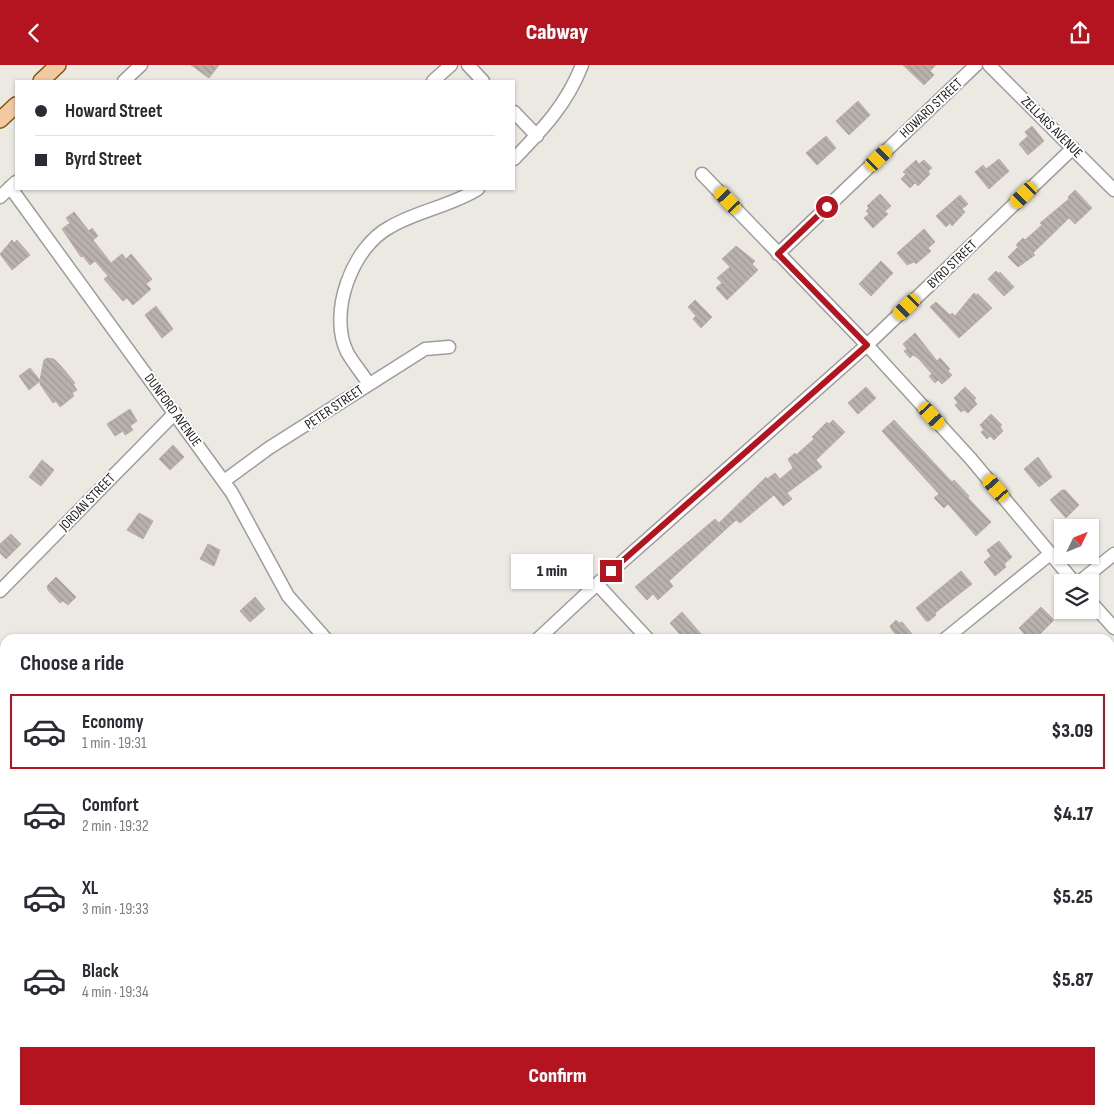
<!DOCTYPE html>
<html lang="en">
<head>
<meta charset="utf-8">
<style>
  :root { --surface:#fff; --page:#f7f7f7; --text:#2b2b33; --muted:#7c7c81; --line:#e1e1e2; --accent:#b41420 }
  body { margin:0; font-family:"Sofia Sans Condensed",sans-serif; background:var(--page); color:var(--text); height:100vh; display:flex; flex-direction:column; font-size:19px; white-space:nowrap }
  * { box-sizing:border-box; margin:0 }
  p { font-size:16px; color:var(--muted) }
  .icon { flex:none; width:28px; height:28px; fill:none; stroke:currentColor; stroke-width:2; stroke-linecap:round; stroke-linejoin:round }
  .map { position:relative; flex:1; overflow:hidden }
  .side { position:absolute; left:0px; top:569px; width:1115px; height:481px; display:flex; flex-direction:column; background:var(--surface); border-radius:15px 15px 0 0; box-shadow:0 1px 4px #0004 }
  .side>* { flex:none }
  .hud { position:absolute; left:15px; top:15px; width:500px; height:110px; border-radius:0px; box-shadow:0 1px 4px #0004; display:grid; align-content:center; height:110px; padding:0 20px; background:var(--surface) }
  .needle { width:32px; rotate:47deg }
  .fabs { position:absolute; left:1054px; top:454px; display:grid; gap:10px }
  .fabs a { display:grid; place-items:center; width:45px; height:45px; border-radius:0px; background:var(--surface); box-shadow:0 1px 4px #0004; font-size:25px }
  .end { position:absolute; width:22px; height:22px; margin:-11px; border:6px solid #b41420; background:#fff; box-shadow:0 0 0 2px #fff }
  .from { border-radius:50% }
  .bubble { position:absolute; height:35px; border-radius:0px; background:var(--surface); box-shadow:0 1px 4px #0004; font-size:16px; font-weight:800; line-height:35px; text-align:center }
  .car { position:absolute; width:15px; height:30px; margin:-15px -8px; border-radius:6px; box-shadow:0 0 4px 1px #0007; background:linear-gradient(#f5c518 24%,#345 0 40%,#f5c518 0 76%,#345 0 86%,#f5c518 0) }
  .hud b { display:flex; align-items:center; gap:18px; height:48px; font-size:19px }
  .hud b+b { border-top:1px solid var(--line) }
  .hud i { width:12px; height:12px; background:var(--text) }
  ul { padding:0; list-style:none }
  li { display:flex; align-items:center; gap:15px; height:75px; margin:0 10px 8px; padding:0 10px; border:2px solid transparent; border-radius:0px }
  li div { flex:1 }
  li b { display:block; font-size:19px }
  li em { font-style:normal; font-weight:800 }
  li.selected { border-color:var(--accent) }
  li>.icon { width:45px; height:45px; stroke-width:1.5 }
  h2 { padding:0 20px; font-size:22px; line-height:60px }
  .action { display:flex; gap:10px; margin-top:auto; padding:10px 20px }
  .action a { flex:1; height:58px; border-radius:0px; background:var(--accent); color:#fff; font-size:20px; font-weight:800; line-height:58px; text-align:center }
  header { display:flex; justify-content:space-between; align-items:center; height:65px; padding:0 20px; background:var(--accent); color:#fff; font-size:22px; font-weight:800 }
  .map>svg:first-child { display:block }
  .residential { fill:#dad9d9 }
  .building { fill:url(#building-back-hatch); stroke:#bcaea6 }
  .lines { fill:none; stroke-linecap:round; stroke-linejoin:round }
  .minor-casing { stroke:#9d9d9d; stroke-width:15 }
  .major-casing { stroke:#85550e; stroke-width:18 }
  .minor { stroke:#fff; stroke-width:12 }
  .major { stroke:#f2c9a1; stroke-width:15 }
  .rail-casing { stroke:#6a6a6a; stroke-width:5 }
  .rail { stroke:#fff; stroke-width:3; stroke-dasharray:9; stroke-linecap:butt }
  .route { stroke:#b41420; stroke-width:6 }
  .labels { text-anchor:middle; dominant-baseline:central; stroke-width:4; stroke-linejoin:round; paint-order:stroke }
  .street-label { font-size:14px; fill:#1c1c1c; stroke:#fff }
</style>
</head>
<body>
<header><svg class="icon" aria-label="back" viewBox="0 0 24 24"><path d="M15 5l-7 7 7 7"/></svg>Cabway<svg class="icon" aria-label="share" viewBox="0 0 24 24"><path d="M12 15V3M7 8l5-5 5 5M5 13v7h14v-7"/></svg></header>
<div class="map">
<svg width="1114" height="1049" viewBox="0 0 1114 1049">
  <defs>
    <pattern id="building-back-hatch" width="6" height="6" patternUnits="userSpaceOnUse" patternTransform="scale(1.25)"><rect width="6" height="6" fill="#b9b1ac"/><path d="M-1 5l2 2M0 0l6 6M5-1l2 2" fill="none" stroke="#9e9893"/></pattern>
  </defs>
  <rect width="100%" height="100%" fill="#ece8e2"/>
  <path class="residential" d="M1114,972V1049H1033L1037,1045H1110V976Z"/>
  <path class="building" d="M191,0H219L209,13Z
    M903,0H936L930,6L934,10L924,20Z
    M858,36L870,50L849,70L836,56Z
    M1032,61L1044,76L1028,90L1019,79L1028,71L1025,67Z
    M826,71L836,83L817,100L806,88Z
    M999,94L1009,106L989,124L975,107L983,100L986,104Z
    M916,95L919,99L924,95L932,103L928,106L930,109L918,121L915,118L910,123L901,114L906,109L903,107Z
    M1075,125L1092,143L1075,159L1069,153L1033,188L1035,190L1018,202L1008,192L1018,182L1016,180L1023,173L1025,175L1042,160L1040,158L1069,134L1068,132Z
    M880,129L891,141L885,146L888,149L873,163L864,153L869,149L866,146L869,143L867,141Z
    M960,130L968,139L962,144L965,147L952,161L950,158L946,162L936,151Z
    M74,147L89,166L92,163L98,171L93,175L111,198L122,189L126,194L131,189L152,214L146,219L151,224L133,240L127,233L123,236L115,227L104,214L108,211L95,196L90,200L83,191L81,192L62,164L70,158L66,153Z
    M924,164L935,177L928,183L931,186L916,199L914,197L907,200L897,188Z
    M12,175L14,178L17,175L30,190L12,205L0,189Z
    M736,181L755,196L752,199L758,205L727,235L716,223L722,218L717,213L730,202L722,194Z
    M881,196L893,208L871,231L859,219Z
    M996,206L999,209L1000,207L1014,222L1004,231L988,214Z
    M974,228L976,230L978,229L992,243L959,273L930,242L936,237L950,250L952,248L955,251Z
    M695,235L712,252L701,263L693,254L696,251L688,242Z
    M156,241L173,264L162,273L145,250Z
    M915,268L937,296L940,293L950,304L948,306L952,310L942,319L938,315L935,318L929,311L932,309L918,293L913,290L910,293L904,286L907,284L903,279Z
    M47,293L54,294L61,301L75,318L73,319L77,325L72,328L74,331L60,342L56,336L53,338L40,319V316L29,325L19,311L30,303L40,315L44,295Z
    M866,322L876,333L858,349L848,338Z
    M965,322L976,333L974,335L977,339L968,348L964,345L961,347L955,340L958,338L954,333Z
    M130,344L137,356L130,361L133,365L125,370L123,366L115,371L107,359Z
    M991,349L1002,360L1000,362L1003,366L994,375L990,371L987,374L981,367L984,365L980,360Z
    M833,355L845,367L816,395L822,402L787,428L792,434L783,441L774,430L740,458L736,455L669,516L673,521L658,535L653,529L647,535L635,522L715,454L719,458L766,412L767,414L775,408L780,414L793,403L788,394L795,388L796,390L814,374L812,372L827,357L829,359Z
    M894,355L952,417L954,415L969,431L968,433L991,457L976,471L948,439L944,443L934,433L939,429L882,366Z
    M173,380L184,392L170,405L159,394Z
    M1038,392L1052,412L1039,422L1024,404Z
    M42,395L54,405L41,421L29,412Z
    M1062,425H1065L1079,440L1066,453L1050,435Z
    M139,448L153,456L143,474L127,465Z
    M11,469L21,479L6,494L0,488V479Z
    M999,476L1012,492L1004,499L1006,502L995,511L984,497L991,491L987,485Z
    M208,479L220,485L214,501L200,494Z
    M961,506L972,519L935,548L936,550L929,556H926L916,543Z
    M56,512L76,532L68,540L63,536L60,538L48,525L47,521Z
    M255,532L265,544L250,557L240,546Z
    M1041,542L1054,555L1035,574H1029L1019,563Z
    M682,547L701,569L696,574H684L670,558Z
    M896,555L899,558L902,557L912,569L907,574H900L892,565L890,561Z"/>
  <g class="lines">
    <g class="minor-casing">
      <path id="minor" d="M468,0L483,16
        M989,0L1114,125
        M124,16L141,0
        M433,16L451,0
        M514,47L537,71
        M514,94C543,64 567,39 582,0
        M702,109L867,280L971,394L1075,518
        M10,122L232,428L288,531L326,574
        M0,132L16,117
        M778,189L976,0
        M368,318C362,308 353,298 347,287C328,248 352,182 390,162C417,146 451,141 478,124
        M224,416L269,383L425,284L449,282
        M1078,518L1114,489
        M597,519L648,574
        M0,526L175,348
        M1090,536L1114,563
        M538,574L597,519L867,280L1073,83
        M945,574L1050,489
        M1110,960L1114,956
        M1110,979L1114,983
        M45,1045L51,1049
        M606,1045L609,1049
        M804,1045L807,1049
        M23,1049L27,1045
        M272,1049L275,1045
        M1017,1049L1021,1045"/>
    </g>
    <g class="major-casing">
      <path id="major" d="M41,16L58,0
        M0,55L16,40
        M0,976L5,979
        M163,1045L172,1049"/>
    </g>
    <use href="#minor" class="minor"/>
    <use href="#major" class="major"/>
    <g class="rail-casing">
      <path id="rail" d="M0,1006L5,1008
        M91,1045L100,1049"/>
    </g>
    <use href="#rail" class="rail"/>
  </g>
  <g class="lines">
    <path class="route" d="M611,506L867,280L778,189L827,142"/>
  </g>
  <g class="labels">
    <g class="street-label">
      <text transform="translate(931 43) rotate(-43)">HOWARD STREET</text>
      <text transform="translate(1052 62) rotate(45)">ZELLARS AVENUE</text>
      <text transform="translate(952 199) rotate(-44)">BYRD STREET</text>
      <text transform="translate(334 342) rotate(-34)">PETER STREET</text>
      <text transform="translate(173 345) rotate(54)">DUNFORD AVENUE</text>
      <text transform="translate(87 437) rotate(-46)">JORDAN STREET</text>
    </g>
  </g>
</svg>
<div class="fabs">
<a><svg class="needle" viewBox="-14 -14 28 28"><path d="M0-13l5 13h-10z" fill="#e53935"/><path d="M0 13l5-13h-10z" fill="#7c7c81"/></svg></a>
<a><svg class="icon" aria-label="layers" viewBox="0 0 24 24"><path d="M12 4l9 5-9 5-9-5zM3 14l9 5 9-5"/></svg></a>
</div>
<i class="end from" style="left:827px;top:142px"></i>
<i class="end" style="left:611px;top:506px"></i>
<div class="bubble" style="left:511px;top:489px;width:82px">1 min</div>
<i class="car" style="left:879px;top:93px;rotate:46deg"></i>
<i class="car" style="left:1024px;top:130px;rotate:226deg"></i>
<i class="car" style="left:728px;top:135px;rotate:317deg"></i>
<i class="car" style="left:907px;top:242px;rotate:226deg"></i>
<i class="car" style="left:932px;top:351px;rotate:138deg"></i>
<i class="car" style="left:996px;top:423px;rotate:319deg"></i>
<div class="hud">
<b><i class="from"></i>Howard Street</b>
<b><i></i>Byrd Street</b>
</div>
<section class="side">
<h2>Choose a ride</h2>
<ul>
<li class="selected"><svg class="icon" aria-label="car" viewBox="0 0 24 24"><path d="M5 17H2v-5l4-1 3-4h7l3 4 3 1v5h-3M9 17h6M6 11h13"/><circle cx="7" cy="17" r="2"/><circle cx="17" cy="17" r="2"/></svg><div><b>Economy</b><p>1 min · 19:31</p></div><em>$3.09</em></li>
<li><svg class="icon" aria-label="car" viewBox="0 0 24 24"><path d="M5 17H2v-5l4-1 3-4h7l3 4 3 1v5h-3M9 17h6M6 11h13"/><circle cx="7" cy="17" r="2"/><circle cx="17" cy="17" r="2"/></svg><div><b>Comfort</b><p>2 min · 19:32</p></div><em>$4.17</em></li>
<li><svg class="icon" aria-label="car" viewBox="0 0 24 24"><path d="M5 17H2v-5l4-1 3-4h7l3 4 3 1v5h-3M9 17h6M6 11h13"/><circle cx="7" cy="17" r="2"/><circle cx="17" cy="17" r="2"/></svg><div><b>XL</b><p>3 min · 19:33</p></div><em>$5.25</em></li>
<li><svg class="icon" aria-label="car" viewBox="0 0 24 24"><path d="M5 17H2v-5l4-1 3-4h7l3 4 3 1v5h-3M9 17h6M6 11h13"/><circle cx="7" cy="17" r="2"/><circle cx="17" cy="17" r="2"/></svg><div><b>Black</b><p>4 min · 19:34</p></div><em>$5.87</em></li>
</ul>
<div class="action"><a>Confirm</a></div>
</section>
</div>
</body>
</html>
